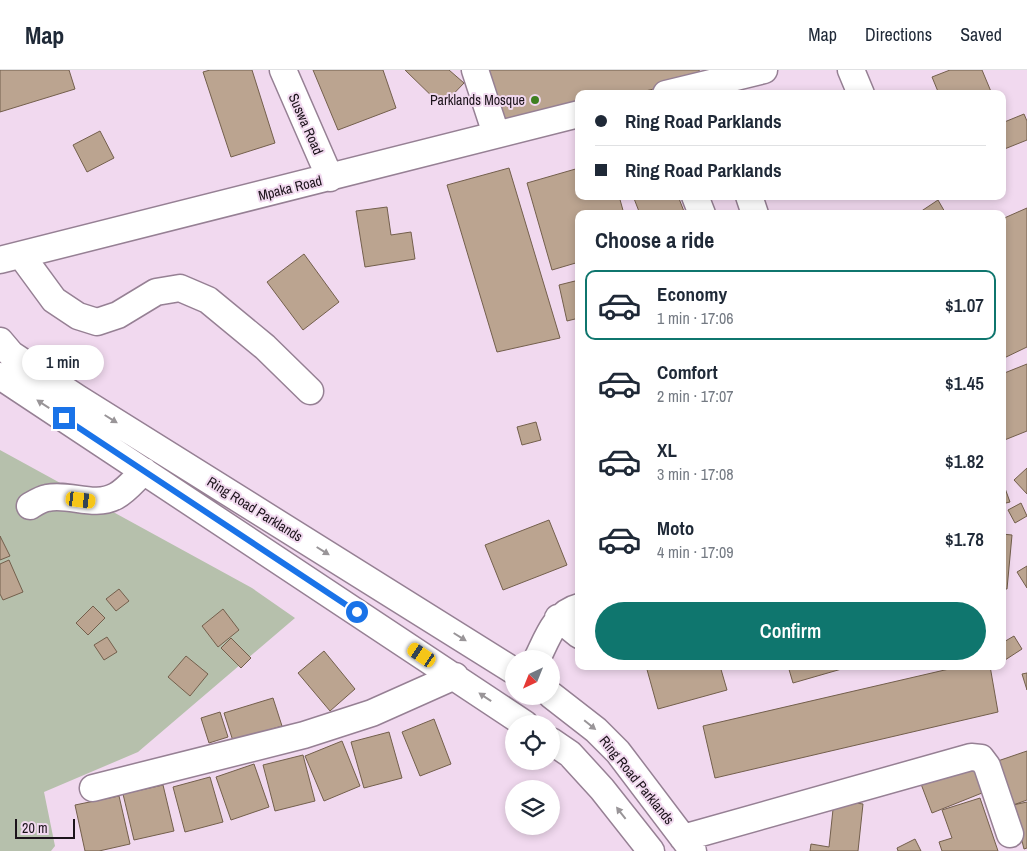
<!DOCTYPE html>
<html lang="en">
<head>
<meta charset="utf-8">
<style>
  :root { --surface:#fff; --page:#f2f2f3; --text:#1f2937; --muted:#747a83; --line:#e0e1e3; --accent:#0f766e }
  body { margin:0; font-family:"Archivo Narrow",sans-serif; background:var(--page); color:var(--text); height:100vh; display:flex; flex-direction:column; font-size:19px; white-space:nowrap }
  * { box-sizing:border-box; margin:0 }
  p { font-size:16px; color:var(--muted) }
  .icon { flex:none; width:28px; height:28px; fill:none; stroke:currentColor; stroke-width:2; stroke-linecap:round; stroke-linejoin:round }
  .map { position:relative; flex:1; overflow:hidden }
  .drawer { position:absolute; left:575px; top:140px; width:431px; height:460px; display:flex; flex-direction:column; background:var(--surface); border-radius:10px; box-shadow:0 2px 8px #0003 }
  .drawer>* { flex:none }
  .guide { position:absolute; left:575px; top:20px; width:431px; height:110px; border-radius:10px; box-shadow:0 2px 8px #0003; display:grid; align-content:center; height:110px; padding:0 20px; background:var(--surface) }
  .needle { width:32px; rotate:223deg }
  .tools { position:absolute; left:505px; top:580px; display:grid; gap:10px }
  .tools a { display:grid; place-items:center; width:55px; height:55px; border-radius:50%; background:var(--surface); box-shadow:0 2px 8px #0003; font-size:25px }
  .scale { position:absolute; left:15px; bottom:12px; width:60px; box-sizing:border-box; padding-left:5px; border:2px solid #1c131b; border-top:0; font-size:14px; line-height:18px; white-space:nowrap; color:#1c131b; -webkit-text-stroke:4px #f1d9ef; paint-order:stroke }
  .end { position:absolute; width:22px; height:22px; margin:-11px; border:6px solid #1a73e8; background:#fff; box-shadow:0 0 0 2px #fff }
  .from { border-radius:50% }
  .bubble { position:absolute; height:35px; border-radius:18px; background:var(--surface); box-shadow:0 2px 8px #0003; font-size:16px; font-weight:600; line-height:35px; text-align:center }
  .car { position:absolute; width:15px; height:30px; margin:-15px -8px; border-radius:6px; box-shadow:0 0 4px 1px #0007; background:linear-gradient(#f5c518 24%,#345 0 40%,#f5c518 0 76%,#345 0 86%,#f5c518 0) }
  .guide b { display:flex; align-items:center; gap:18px; height:48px; font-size:19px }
  .guide b+b { border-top:1px solid var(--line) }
  .guide i { width:12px; height:12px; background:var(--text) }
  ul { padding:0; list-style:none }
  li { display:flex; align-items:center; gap:15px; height:70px; margin:0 10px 8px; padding:0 10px; border:2px solid transparent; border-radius:10px }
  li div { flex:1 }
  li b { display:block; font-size:19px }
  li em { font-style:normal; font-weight:600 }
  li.selected { border-color:var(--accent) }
  li>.icon { width:45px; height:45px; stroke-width:1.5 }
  h2 { padding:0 20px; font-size:22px; line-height:60px }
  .cta { display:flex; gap:10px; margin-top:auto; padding:10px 20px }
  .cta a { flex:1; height:58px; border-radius:30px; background:var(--accent); color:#fff; font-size:20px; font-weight:600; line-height:58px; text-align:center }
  header { display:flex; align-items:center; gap:30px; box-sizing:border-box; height:70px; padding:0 25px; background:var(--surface); border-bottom:1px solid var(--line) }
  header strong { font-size:24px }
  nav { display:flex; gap:28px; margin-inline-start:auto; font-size:18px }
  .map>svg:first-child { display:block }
  .green { fill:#b6c0ac }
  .building { fill:#bba490; stroke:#735f4c }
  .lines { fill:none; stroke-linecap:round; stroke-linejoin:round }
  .minor-casing { stroke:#968094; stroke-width:29 }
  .minor { stroke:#fff; stroke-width:26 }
  .oneway { fill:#999598 }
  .route { stroke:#1a73e8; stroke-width:6 }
  .poi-dot { fill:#3e7f20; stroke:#f1d9ef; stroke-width:2 }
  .labels { text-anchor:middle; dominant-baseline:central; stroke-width:4; stroke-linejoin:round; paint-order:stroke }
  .poi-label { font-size:14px; fill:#1c131b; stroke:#f1d9ef; text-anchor:end }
  .street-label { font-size:14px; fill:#1c131b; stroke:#f1d9ef }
</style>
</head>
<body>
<header>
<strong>Map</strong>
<nav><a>Map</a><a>Directions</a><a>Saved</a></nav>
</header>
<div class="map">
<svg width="1027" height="781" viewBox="0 0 1027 781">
  <rect width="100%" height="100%" fill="#f1d9ef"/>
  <path class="green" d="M0,380L252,518L295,548L138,682L44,722L55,776L51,781H0Z"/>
  <path class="building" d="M0,0H69L75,19L0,42Z
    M210,0H252L275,73L231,87L203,2Z
    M313,0H383L396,38L338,60Z
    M405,0H449L464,13L442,36Z
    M482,0H699L702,8L632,24H579V36L501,54Z
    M950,0H982L992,24H939L932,7Z
    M1024,44L1027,51V70L1002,80V53Z
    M100,61L114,88L87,102L73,75Z
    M509,98L560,268L497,282L447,115Z
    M579,98V126H619L624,144H579V192L552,200L527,113Z
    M633,126H678L685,144H640Z
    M938,130L946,144H917Z
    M387,137L391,165L411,162L415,189L365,197L356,141Z
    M1027,138V277L1002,289V149Z
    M304,184L339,232L303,260L267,212Z
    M579,210V248L567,251L559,215Z
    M1027,294V361L1002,371V304Z
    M536,352L541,370L522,375L517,357Z
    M1027,398V424L1014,410Z
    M1002,410L1010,432L1002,434Z
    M1021,433L1027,446L1015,453L1008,440Z
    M549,450L567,495L503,520L485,475Z
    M1002,464L1012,465L1007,519H1002Z
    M0,466L10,486L0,490Z
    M9,490L23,522L3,530L0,524V494Z
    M1027,496V518L1017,502Z
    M119,519L129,531L116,541L106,529Z
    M93,536L105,548L88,565L76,553Z
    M223,539L239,560L218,577L202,556Z
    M1014,566L1022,579L1002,592V573Z
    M107,567L117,582L104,590L94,575Z
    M231,568L251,588L241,598L221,578Z
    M324,581L355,619L330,641L298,603Z
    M186,586L208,604L190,626L168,607Z
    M646,596H720L727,620L658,639Z
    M788,596H852L793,613Z
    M962,596H990L998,642L715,708L703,656Z
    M1027,603V620L1022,604Z
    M273,628L282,656L233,671L224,643Z
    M220,642L228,667L209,673L201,648Z
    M434,649L451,694L420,706L402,662Z
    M389,662L402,708L364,718L351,672Z
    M342,671L360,716L324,731L305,686Z
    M1027,681V730L1005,738L989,694Z
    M303,685L315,731L275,741L263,695Z
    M976,693L987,721L932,743L921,714Z
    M254,694L269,737L231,750L216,707Z
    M210,707L223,752L185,762L173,717Z
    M163,715L174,761L134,770L123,724Z
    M119,726L130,774L99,781H85L75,735Z
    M980,728L998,781H942L939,772L952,768L942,740Z
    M834,730L863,734L858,781H810L811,774L829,777Z
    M1027,732V778L1024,779L1013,735Z
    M915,769L921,781H898L897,778Z"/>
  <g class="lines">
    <g class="minor-casing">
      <path id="minor" d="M283,0L330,108
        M475,0L496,64
        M851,0L861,24
        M666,24L764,0
        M695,126L702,144
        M749,126L755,144
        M21,185L54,230L78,246L97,252L118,245L156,222L180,218L208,230L265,277L310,321
        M0,190L579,44
        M0,271L11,284L79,329L514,601
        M0,306L525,654
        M30,436C35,433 41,429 47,428C70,423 94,438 116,426C127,420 135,409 144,401
        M558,548L579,565
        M537,589C547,569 555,543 579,537
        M551,625L596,660L618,682L693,781
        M551,671L570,684L602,719L651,781
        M93,718L304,665L372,643L455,606
        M683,768L971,687L981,688L987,696L1010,764"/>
    </g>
    <use href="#minor" class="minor"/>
  </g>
  <defs><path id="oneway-solid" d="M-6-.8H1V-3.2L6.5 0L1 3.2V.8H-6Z" transform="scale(1.25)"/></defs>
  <g class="oneway">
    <use href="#oneway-solid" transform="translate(43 334) rotate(-147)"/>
    <use href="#oneway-solid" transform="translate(111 349) rotate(32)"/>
    <use href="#oneway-solid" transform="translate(323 481) rotate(32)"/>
    <use href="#oneway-solid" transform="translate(460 567) rotate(32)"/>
    <use href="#oneway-solid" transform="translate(485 627) rotate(-146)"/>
    <use href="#oneway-solid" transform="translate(590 655) rotate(39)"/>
    <use href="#oneway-solid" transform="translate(621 743) rotate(-128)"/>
  </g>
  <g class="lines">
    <path class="route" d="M64,348L357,542"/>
  </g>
  <circle class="poi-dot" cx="535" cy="30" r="5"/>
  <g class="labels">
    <g class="poi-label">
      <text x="525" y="30">Parklands Mosque</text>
    </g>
    <g class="street-label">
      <text transform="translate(306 54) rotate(66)">Suswa Road</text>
      <text transform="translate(290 118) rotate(-14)">Mpaka Road</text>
      <text transform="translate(255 439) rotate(32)">Ring Road Parklands</text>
      <text transform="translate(637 710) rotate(51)">Ring Road Parklands</text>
    </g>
  </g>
</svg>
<div class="tools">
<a><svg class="needle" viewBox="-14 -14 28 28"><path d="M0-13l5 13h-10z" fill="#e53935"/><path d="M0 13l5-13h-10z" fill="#747a83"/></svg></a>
<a><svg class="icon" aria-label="locate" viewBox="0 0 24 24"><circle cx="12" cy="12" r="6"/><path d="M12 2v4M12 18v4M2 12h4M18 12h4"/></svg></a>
<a><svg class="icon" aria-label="layers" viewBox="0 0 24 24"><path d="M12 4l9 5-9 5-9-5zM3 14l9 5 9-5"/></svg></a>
</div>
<div class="scale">20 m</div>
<i class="end from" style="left:357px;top:542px"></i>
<i class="end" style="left:64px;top:348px"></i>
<div class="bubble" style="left:22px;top:275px;width:82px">1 min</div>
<i class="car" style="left:81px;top:430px;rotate:97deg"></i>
<i class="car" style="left:422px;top:585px;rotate:304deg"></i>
<div class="guide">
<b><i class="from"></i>Ring Road Parklands</b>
<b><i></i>Ring Road Parklands</b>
</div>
<section class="drawer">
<h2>Choose a ride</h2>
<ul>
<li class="selected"><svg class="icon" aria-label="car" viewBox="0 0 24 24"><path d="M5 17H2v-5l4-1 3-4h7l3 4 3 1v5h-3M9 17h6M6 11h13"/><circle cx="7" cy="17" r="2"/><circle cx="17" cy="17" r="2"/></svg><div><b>Economy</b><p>1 min · 17:06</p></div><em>$1.07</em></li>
<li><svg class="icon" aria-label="car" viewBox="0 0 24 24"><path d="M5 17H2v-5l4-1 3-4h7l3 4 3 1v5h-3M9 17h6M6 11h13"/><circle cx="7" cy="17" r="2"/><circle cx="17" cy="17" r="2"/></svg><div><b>Comfort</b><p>2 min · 17:07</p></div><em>$1.45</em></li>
<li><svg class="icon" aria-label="car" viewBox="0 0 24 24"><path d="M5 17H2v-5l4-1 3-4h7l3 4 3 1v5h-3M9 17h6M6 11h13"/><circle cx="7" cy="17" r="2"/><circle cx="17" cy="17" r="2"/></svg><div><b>XL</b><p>3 min · 17:08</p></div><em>$1.82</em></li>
<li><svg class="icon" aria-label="car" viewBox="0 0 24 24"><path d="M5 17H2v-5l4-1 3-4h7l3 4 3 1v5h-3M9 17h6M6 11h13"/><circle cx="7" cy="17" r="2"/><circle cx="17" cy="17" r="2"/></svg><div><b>Moto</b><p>4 min · 17:09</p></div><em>$1.78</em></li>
</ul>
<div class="cta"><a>Confirm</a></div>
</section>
</div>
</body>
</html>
